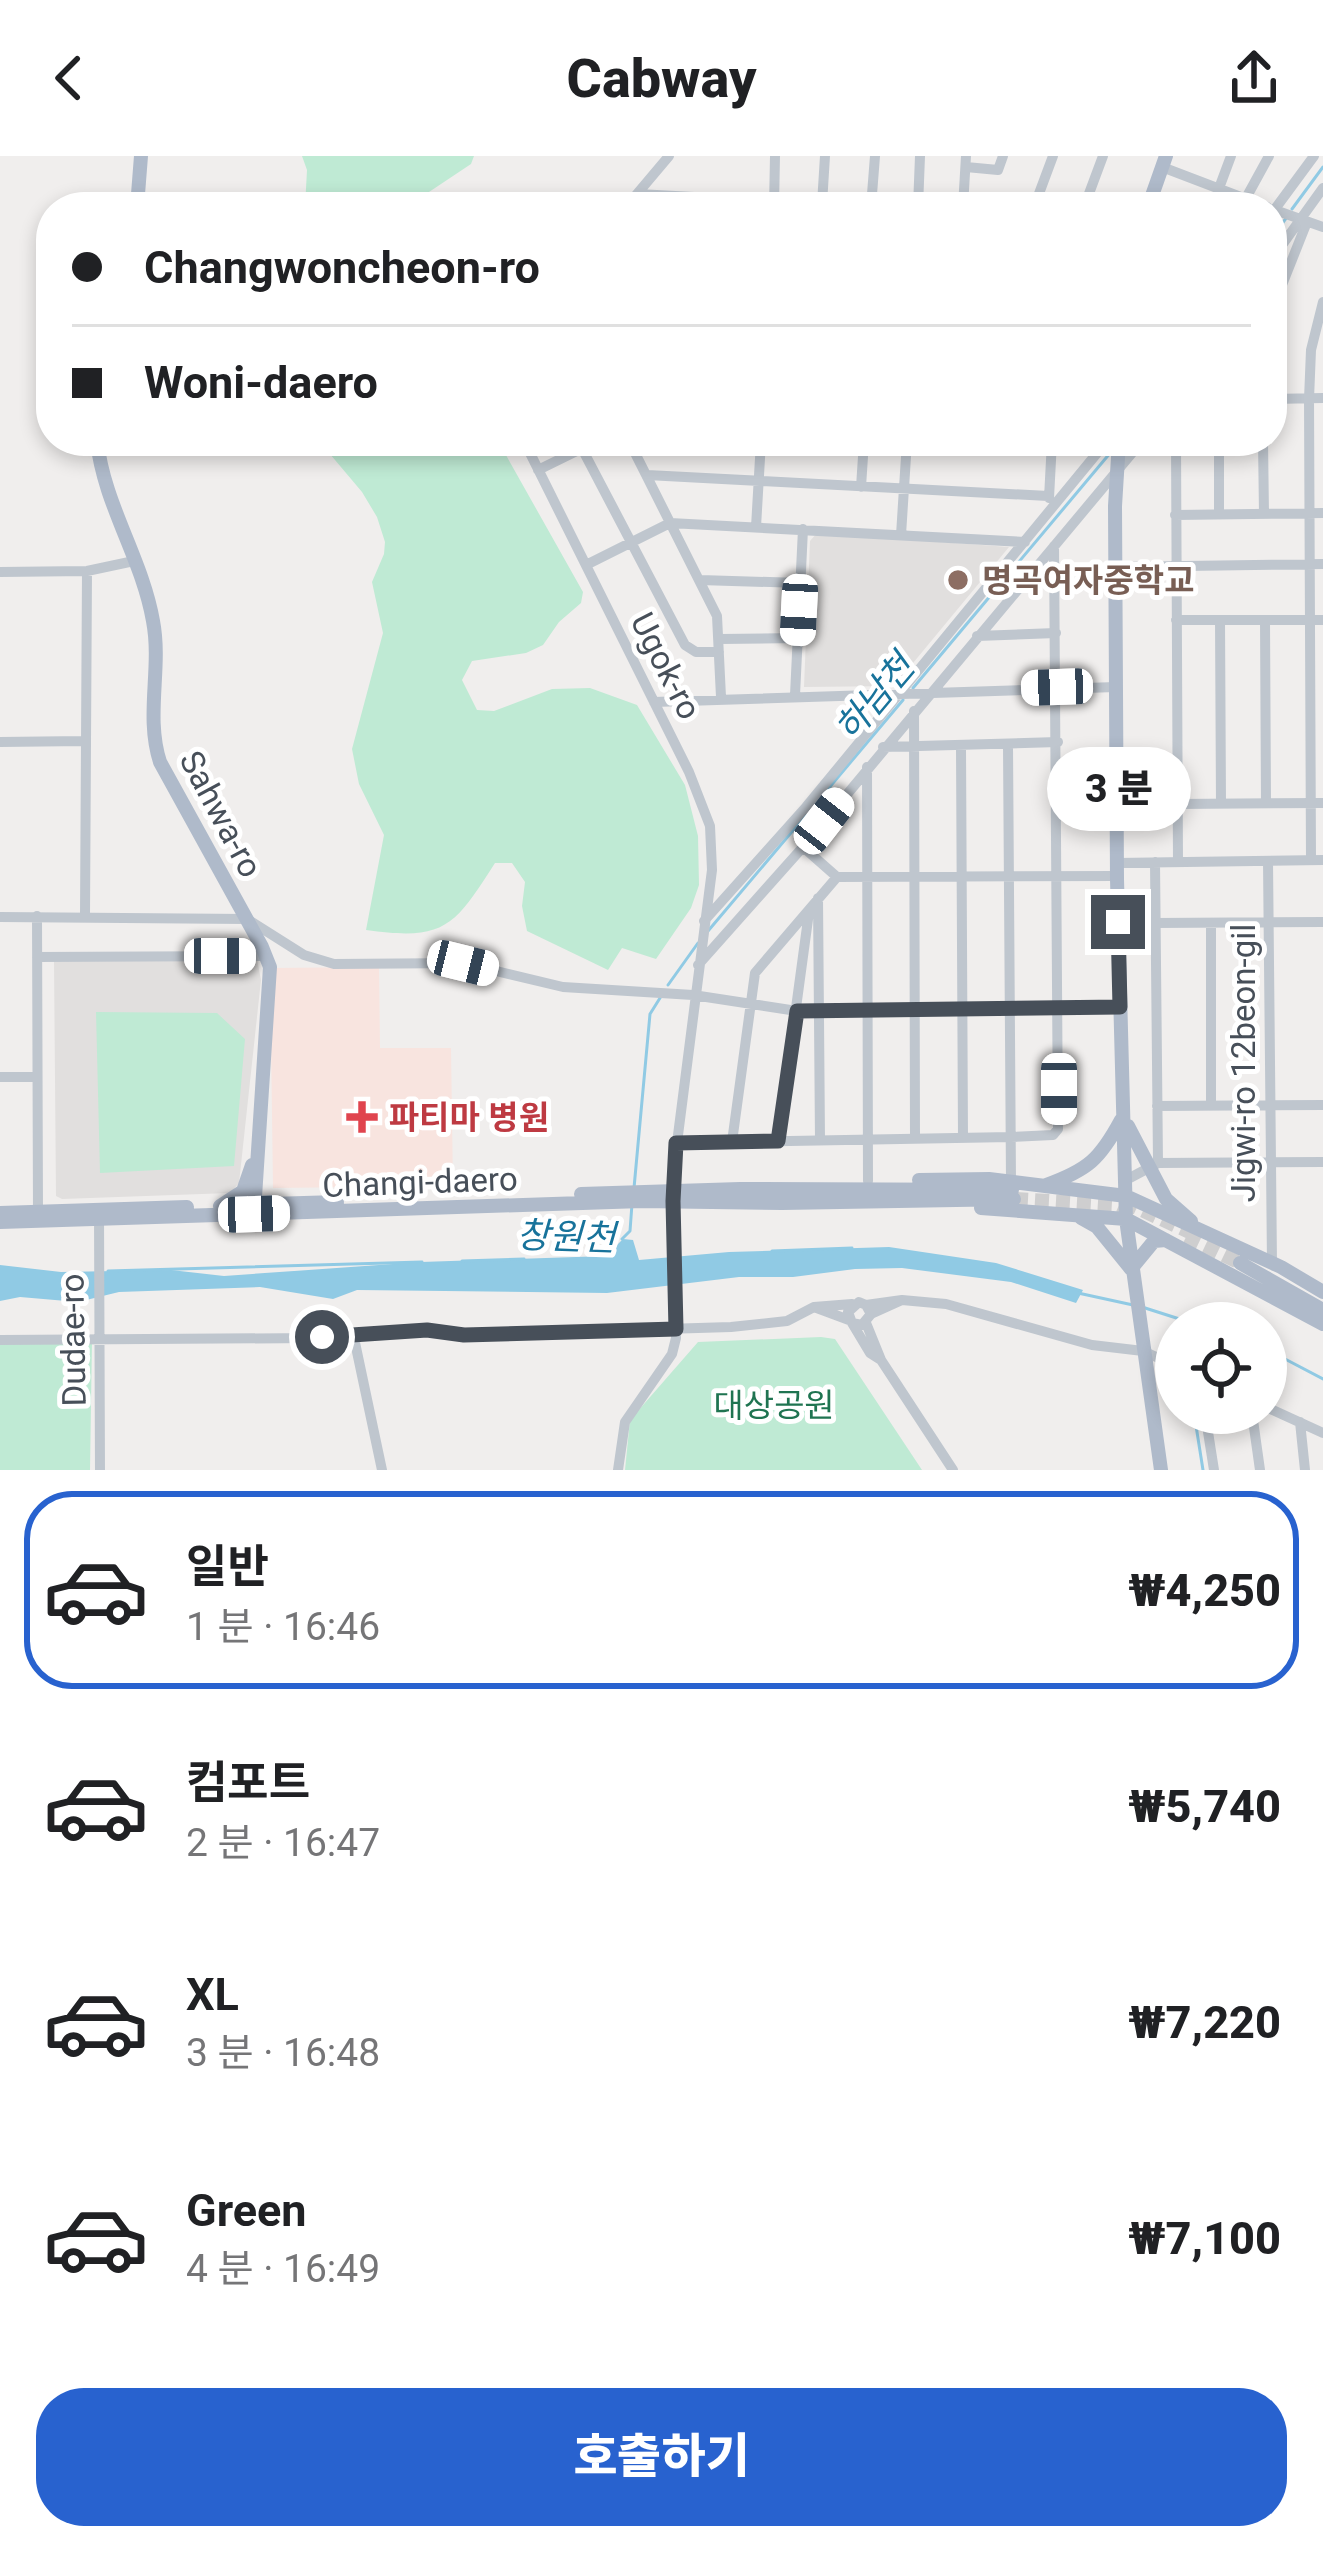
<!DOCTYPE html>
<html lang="ko">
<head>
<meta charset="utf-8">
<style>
  :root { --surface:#fff; --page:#f2f2f2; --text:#202124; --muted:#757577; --line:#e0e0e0; --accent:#2862cf }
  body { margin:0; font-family:Roboto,"Noto Sans KR",sans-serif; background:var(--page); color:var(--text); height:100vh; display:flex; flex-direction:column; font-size:45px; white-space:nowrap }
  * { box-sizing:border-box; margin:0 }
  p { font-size:39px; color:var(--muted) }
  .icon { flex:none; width:66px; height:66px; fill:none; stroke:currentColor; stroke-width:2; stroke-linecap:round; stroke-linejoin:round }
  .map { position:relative; height:1314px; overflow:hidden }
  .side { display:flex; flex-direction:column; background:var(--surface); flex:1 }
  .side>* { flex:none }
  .banner { position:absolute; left:36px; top:36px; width:1251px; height:264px; border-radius:48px; box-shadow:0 6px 18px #0003; display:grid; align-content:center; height:264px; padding:0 36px; background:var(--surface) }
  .controls { position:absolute; left:1155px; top:1146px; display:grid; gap:24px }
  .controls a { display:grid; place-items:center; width:132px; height:132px; border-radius:50%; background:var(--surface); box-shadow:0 6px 18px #0003; font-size:60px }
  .end { position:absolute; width:54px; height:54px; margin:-27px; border:15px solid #474f59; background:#fff; box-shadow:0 0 0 6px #fff }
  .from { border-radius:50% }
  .bubble { position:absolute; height:84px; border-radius:42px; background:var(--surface); box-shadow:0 6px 18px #0003; font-size:39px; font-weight:800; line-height:84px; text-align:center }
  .car { position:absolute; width:36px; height:72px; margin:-36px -18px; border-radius:15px; box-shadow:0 0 9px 3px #0007; background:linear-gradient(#fff 24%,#345 0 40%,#fff 0 76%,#345 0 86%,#fff 0) }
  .banner b { display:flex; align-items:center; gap:42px; height:114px; font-size:45px }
  .banner b+b { border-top:3px solid var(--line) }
  .banner i { width:30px; height:30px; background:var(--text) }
  ul { padding:21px 0 0; list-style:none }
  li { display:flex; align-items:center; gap:36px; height:198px; margin:0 24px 18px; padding:0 12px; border:6px solid transparent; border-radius:48px }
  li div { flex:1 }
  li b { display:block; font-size:45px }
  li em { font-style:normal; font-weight:800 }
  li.current { border-color:var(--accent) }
  li>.icon { width:108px; height:108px; stroke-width:1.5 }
  .button { display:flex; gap:24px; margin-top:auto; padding:24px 36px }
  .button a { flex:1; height:138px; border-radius:48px; background:var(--accent); color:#fff; font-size:48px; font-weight:800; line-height:138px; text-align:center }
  header { display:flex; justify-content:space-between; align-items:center; height:156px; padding:0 36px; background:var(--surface); font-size:54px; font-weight:800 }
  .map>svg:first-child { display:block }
  .education { fill:#e1dfde }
  .medical { fill:#f8e4df }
  .green { fill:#bfead4 }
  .water { fill:#90cae4 }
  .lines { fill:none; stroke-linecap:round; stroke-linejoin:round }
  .stream { stroke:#90cae4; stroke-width:3 }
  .major-tunnel { stroke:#cececf; stroke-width:14; stroke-dasharray:14 7; stroke-linecap:butt }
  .minor { stroke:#bfc6ce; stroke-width:10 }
  .major { stroke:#afbaca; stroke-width:14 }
  .route { stroke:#474f59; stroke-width:15 }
  .education-dot { fill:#8d6e63; stroke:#fff; stroke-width:4.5 }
  .health-dot { fill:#e0444e; stroke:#fff; stroke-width:4.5 }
  .labels { text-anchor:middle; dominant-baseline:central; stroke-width:10; stroke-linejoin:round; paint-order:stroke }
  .education-label { font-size:33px; font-weight:bold; fill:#785e54; stroke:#fff; text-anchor:start }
  .street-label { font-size:33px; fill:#474f59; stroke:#fff }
  .health-label { font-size:33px; font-weight:bold; fill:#be3a42; stroke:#fff; text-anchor:start }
  .park-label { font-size:33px; fill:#1f7451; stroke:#fff }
  .water-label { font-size:36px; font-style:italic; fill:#18739b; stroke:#fff }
</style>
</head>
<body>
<header><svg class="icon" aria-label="back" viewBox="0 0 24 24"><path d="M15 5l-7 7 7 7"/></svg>Cabway<svg class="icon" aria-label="share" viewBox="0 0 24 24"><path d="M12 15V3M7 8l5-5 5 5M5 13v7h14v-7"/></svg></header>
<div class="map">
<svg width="1323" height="1314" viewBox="0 0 1323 1314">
  <rect width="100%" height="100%" fill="#f0eeed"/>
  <path class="education" d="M817,377L1009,391L894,530L804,531L810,385Z
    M257,803L261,824L239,1027L230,1037L62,1043L56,1040L54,805Z"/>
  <path class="medical" d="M379,811L380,892H451L453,1030L273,1032L270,812Z"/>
  <path class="green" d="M302,0H474L471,8L417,44V51H305L307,14Z
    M319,285H498L583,436L581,447L559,466L543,489L526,497L472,505L462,524L477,554L494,555L552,533L590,532L637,549L685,629L698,680L699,729L691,752L656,803L622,792L608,814L527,775L522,750L525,726L512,707H495C454,771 445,785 366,774L384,679L359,628L352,593L383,477L372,426L384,398L385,386L377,361L362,336Z
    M96,856L217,857L245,883L234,1010L100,1017Z
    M821,1181L835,1183L922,1314H625L630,1264L698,1186Z
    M0,1184H92L90,1314H0Z"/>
  <path class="water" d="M623,1083L633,1084L639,1104L729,1096L889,1091L996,1107L1083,1134L1076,1147L1011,1126L902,1112L855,1113L793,1121H739L607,1137L357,1134L333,1143L260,1131L119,1136L78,1146L20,1141L0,1145V1109L61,1116L171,1114L224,1120L421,1106L606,1100Z"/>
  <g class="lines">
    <path class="stream" d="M1292,53L1323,11
      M1272,81L1287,61
      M913,532L1111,296
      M828,633L903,544
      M708,775L806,659
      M668,829L698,787
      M634,1032L650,858L660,842
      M622,1083L630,1075L632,1048
      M772,1095L852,1092
      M462,1105L524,1103
      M108,1115L422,1106
      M1078,1137L1133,1149
      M1142,1151L1192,1167
      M1266,1193L1323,1223
      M1194,1257L1203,1314"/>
    <path class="major-tunnel" d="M1014,1043L1119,1049L1128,1053
      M1124,1046L1196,1079
      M1186,1081L1240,1107"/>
    <path class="minor" d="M966,11L998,14L1003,0
      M1162,11L1267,51
      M638,38L877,51
      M1246,42L1269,0
      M822,48L825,0
      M626,51L669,0
      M774,51L775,0
      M871,51L875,0
      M918,51L920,0
      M963,51L966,0
      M1034,51L1053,0
      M1084,51L1103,0
      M1212,51L1231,0
      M1272,53L1323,71
      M1272,57L1314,0
      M1272,103L1323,32
      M1272,167L1278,139L1307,66
      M1272,243L1323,242
      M524,285L689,616L710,670L712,714L677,987L673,1045L676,1182L672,1198L625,1266L618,1314
      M578,285L685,489L696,496H719
      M629,285L717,460L721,541
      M1176,285L1178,706
      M1219,285V358
      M1263,285L1264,358
      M907,286L1051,294
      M538,314L597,285
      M647,319L1048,340
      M861,331L864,285
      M1049,342L1052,285
      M1175,359L1323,357
      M756,371L761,285
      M901,379L907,285
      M586,409L670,367L1025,386
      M1116,411L1323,408
      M0,416L87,415L134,405
      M700,424L800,427
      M1176,464H1323
      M1220,464L1221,648
      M1265,464L1266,647
      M977,480L1056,477
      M720,483L798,482
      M795,539L803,373
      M654,546L1116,531
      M914,555L915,983
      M0,586L84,585
      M1008,589L1011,1026
      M883,591L1058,586
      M961,591L963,982
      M867,611L868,1025
      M1177,648L1323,647
      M803,691L837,721L1117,720
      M1311,704L1309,243L1311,194L1323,146
      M1268,705L1272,1108
      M1155,706L1158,1007
      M1117,707L1323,704
      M818,742L820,984
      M85,759L87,415
      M37,760L38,1056
      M0,761L247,763L304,799L334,808L463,807L563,831L693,839L797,855L1121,851
      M704,765L806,651L1107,285
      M1156,767L1323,766
      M37,801L266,800
      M698,809L803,691L1142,285
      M0,921H37
      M1157,950L1323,949
      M1211,950V767
      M778,985L809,756
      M732,986L755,817L837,721
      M677,987L1011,981L1053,979L1058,973L1054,390
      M1126,1024L1158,1007L1323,1006
      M99,1057L100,1314
      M902,1144L946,1148L1092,1189L1143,1195L1176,1210
      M866,1149L902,1144L871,1158L862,1169L852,1167L848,1156L859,1146L866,1149L871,1158
      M849,1164L814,1151L852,1148
      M852,1167L870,1197L881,1204L866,1167
      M353,1177L382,1314
      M0,1184L313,1182L427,1174L464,1179L731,1171L787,1165L814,1151
      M881,1204L953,1314
      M1266,1251L1323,1277
      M1205,1257L1214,1314
      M1252,1257L1260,1314
      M1300,1266L1305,1314"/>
    <path class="major" d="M137,51L141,0
      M1148,51L1166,0
      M97,285C104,349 142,402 153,465C162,512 145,560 160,606L262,791L270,811L254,1056
      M1119,285L1115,350L1117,723L1126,1063L1161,1314
      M1128,970L1166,1043L1191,1065
      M919,1024L989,1023L1126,1040L1281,1111L1323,1136
      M1046,1029C1088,1014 1100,1003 1121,964
      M581,1038L740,1033L1012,1034
      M239,1049L337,1046
      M220,1050L243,1035L252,1009
      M981,1052L1126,1063L1323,1168
      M0,1057L187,1051
      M1081,1062L1097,1071L1131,1113L1154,1085L1166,1084
      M0,1066L642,1045L782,1047L1014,1043
      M1240,1107L1323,1154"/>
  </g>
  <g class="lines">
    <path class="route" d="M322,1181L427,1174L464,1179L676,1173L673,1045L676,987L778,985L797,855L1120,851L1118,766"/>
  </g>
  <circle class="education-dot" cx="958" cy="424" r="12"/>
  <path class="health-dot" d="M356 943h12v12h12v12h-12v12h-12v-12h-12v-12h12z"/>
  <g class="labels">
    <g class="education-label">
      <text x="982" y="424">명곡여자중학교</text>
    </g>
    <g class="street-label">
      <text transform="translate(666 510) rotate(63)">Ugok-ro</text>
      <text transform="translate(221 658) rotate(62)">Sahwa-ro</text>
      <text transform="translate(1243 907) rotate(-90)">Jigwi-ro 12beon-gil</text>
      <text transform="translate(420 1026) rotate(-2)">Changi-daero</text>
      <text transform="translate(73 1184) rotate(-91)">Dudae-ro</text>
    </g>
    <g class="health-label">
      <text x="389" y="961">파티마 병원</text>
    </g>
    <g class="park-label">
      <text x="774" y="1249">대상공원</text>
    </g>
    <g class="water-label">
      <text transform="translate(875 542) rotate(-50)">하남천</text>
      <text transform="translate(566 1081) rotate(2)">창원천</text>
    </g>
  </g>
</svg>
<div class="controls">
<a><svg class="icon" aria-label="locate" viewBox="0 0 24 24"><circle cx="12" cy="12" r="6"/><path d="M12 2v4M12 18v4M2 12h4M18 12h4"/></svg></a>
</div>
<i class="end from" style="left:322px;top:1181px"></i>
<i class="end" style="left:1118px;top:766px"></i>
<div class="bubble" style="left:1047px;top:591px;width:144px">3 분</div>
<i class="car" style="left:799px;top:454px;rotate:183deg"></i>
<i class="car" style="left:1057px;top:531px;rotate:268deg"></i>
<i class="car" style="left:824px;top:665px;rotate:38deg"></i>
<i class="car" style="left:220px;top:800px;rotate:90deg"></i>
<i class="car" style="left:463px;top:807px;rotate:104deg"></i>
<i class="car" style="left:1059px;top:933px;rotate:180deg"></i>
<i class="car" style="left:254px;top:1058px;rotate:88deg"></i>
<div class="banner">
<b><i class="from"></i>Changwoncheon-ro</b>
<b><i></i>Woni-daero</b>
</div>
</div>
<section class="side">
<ul>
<li class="current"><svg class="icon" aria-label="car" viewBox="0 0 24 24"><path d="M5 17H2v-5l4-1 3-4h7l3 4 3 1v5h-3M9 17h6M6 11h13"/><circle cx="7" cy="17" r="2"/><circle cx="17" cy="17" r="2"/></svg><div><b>일반</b><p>1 분 · 16:46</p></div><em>₩4,250</em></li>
<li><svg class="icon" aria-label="car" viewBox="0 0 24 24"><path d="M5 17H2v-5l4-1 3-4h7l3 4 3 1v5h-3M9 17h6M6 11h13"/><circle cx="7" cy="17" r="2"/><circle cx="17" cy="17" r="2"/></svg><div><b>컴포트</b><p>2 분 · 16:47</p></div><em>₩5,740</em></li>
<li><svg class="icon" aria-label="car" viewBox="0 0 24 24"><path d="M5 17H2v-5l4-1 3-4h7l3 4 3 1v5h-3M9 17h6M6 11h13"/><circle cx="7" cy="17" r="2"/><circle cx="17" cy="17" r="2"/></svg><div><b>XL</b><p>3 분 · 16:48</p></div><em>₩7,220</em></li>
<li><svg class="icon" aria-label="car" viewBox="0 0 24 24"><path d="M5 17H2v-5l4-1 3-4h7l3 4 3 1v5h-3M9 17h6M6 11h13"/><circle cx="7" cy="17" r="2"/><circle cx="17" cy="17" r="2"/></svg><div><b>Green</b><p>4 분 · 16:49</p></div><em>₩7,100</em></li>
</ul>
<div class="button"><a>호출하기</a></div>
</section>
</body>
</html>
